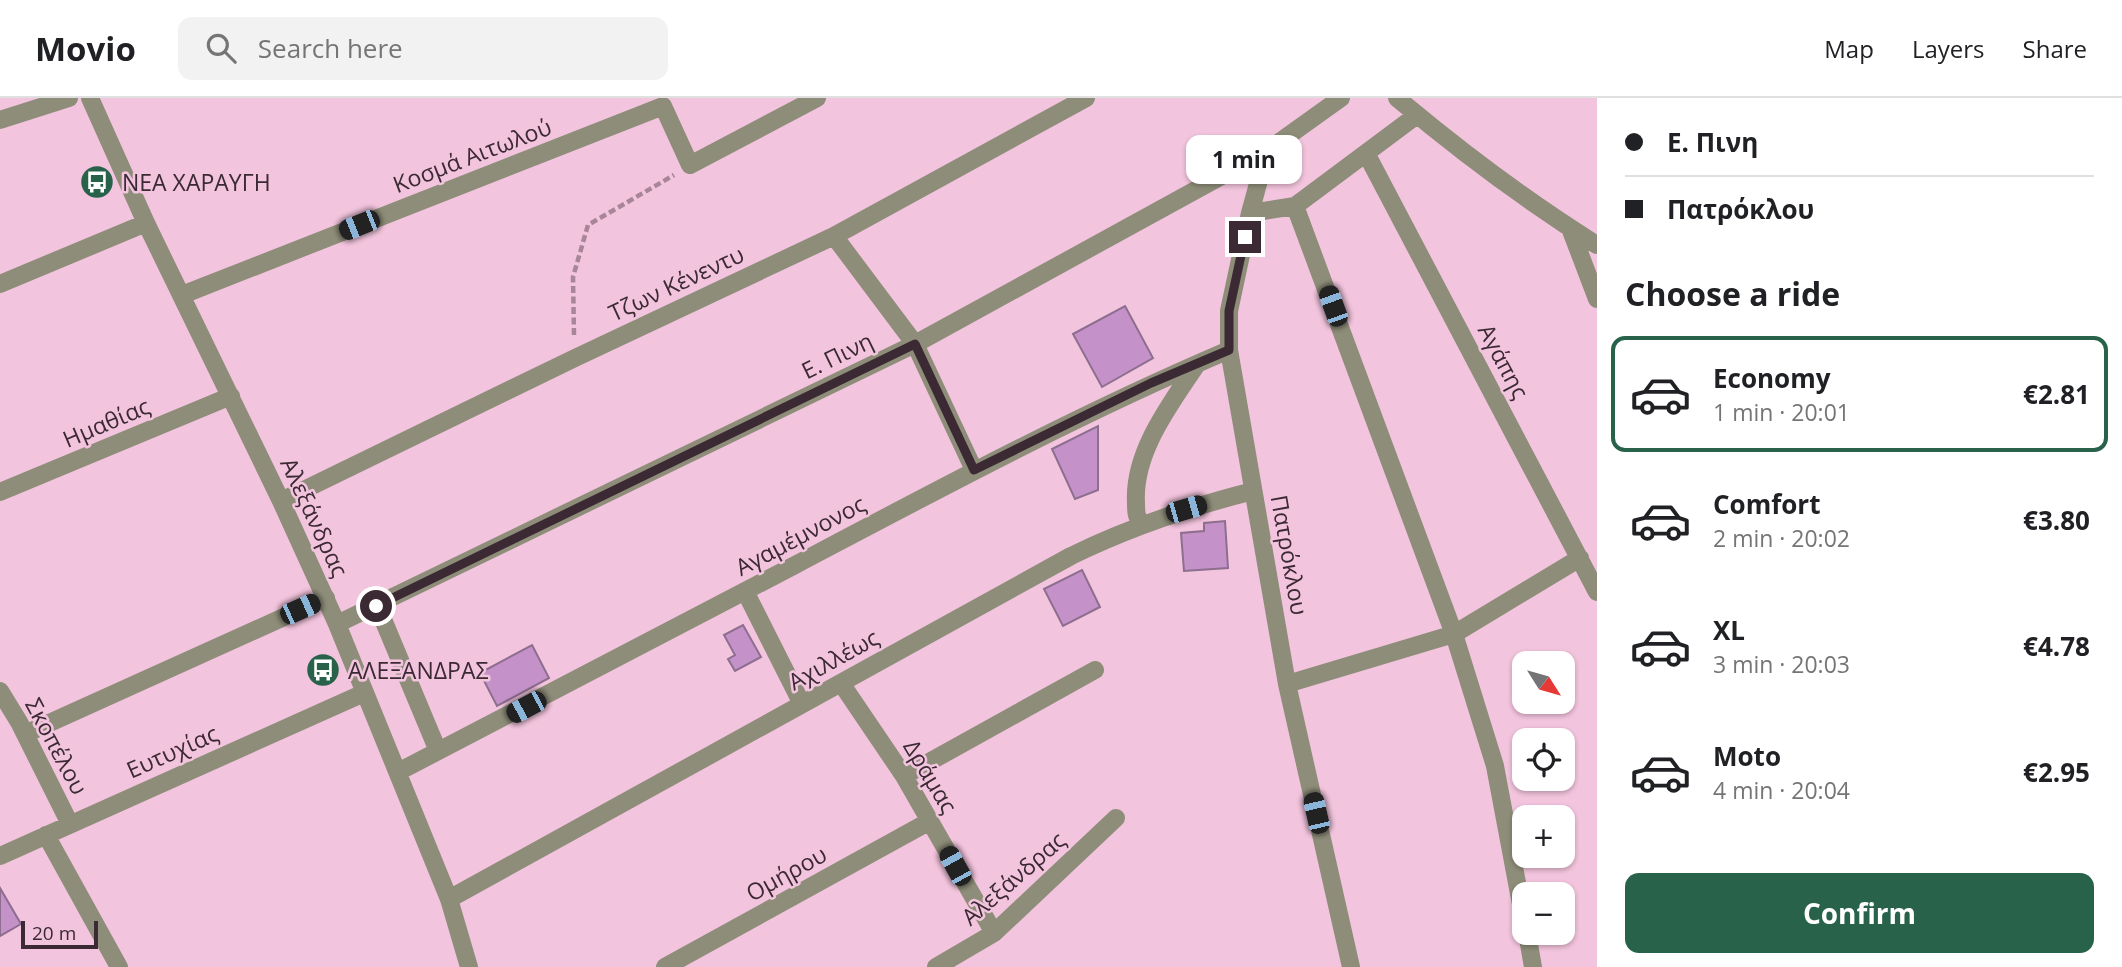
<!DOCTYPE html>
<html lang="en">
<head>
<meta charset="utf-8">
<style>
  :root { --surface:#fff; --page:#f2f2f2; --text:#202124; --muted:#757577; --line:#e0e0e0; --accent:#29624b }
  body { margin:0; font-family:"Open Sans",sans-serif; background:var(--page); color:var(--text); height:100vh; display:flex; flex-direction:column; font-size:26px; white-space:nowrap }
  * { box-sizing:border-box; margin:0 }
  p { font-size:23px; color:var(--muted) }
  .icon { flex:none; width:38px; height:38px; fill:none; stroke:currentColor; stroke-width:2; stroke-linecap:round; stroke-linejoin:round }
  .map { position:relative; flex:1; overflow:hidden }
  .sheet { display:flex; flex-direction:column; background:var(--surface); width:525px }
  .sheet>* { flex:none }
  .guide { display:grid; align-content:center; height:154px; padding:0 28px; background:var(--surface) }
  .needle { width:46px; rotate:127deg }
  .tools { position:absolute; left:1512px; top:553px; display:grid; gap:14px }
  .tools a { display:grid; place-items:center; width:63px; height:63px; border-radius:14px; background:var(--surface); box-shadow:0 2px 5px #0004; font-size:35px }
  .scale { position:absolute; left:21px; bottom:18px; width:77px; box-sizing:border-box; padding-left:7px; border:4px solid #3b2933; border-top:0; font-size:19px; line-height:24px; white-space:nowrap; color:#3b2933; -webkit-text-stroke:5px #f2c4dd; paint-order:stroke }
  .end { position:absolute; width:32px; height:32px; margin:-16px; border:9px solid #3b2933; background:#fff; box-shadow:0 0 0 4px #fff }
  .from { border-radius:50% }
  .bubble { position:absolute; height:49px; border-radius:14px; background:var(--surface); box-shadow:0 2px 5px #0004; font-size:23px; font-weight:700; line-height:49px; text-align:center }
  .car { position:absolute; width:21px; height:42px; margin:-21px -10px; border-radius:9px; box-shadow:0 0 5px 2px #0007; background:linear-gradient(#222 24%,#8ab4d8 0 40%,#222 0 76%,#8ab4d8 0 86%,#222 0) }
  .guide b { display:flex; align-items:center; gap:24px; height:66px; font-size:26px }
  .guide b+b { border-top:2px solid var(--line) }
  .guide i { width:18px; height:18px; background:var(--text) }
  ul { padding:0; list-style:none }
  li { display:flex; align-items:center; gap:21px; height:116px; margin:0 14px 10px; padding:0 14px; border:4px solid transparent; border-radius:14px }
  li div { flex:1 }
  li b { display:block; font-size:26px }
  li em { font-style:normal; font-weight:700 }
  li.current { border-color:var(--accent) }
  li>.icon { width:63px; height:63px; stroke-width:1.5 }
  h2 { padding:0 28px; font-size:32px; line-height:84px }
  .primary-button { display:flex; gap:14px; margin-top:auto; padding:14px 28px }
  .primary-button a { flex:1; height:80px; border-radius:14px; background:var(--accent); color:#fff; font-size:28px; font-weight:700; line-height:80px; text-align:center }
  header { display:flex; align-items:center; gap:42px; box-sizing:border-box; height:98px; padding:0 35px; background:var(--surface); border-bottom:2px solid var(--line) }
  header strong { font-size:33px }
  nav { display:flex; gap:38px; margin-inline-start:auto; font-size:24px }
  .search { width:490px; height:63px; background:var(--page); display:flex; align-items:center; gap:18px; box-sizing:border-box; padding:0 24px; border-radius:14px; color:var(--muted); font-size:26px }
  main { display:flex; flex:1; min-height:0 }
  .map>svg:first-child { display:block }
  .building { fill:#c492c9; stroke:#8d6e8f; stroke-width:2 }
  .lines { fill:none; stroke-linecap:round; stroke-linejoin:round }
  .path { stroke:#a88598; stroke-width:4.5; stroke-dasharray:7 3.5; stroke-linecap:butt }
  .minor { stroke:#8e8d79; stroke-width:18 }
  .route { stroke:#3b2933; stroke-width:9 }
  .labels { text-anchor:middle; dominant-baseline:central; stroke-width:5; stroke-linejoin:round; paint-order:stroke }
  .street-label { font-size:23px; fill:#3b2933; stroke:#f2c4dd }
  .poi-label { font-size:23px; fill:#3b2933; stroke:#f2c4dd; text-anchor:start }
</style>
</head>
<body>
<header>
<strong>Movio</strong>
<div class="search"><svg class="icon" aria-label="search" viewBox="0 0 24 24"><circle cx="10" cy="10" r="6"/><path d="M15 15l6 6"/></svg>Search here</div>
<nav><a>Map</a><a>Layers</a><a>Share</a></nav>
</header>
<main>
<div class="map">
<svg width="1597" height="869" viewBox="0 0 1597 869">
  <rect width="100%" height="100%" fill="#f2c4dd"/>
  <path class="building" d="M1125,208L1153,260L1102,289L1073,236Z
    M1098,328V392L1075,401L1052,351Z
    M1225,423L1228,470L1184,473L1181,435L1204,433V425Z
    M1082,472L1100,509L1063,528L1044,491Z
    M743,527L761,559L735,573L728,561L735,557L724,537Z
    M532,547L549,580L497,608L480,575Z
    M0,790L21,826L0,838Z"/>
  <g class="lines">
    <path class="path" d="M574,237L573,179L588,127L674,77"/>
    <path class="minor" d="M90,0L146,125L281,403L337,526L449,801L469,869
      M1397,0C1459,52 1528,104 1597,147
      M0,22L69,0
      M1267,53L1250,115L1229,213V252L1287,586L1351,869
      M1366,55L1597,494
      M1295,108L1454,536L1495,668L1524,822
      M1250,115L1295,108L1417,17
      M1570,130L1597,201
      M834,138L915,246L974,372
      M0,186L146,125
      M182,197L663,8L690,67L817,0
      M0,394L231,298
      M281,403L575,260L834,138L1086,0
      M1142,426C1136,419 1136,414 1136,405C1133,354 1170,307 1197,266
      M745,493L802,606
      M377,507L438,653
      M337,526L915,246L1267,53L1341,0
      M841,585L904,678L994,835
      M1287,586L1454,536L1580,460
      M0,593L19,624L70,726
      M25,636L326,500
      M398,674C531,606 664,536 797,466C939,391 1081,315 1229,252
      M904,678L1095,572
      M46,737L119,869
      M0,758L364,595
      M449,801L1071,458C1130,429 1190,409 1253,393
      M1527,835L1533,869
      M665,869L930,723
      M936,869L994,835L1116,720"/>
  </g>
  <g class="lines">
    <path class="route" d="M376,508L915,246L974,372L1151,285L1229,252V213L1245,139"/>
  </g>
  <defs>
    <g id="bus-disc" transform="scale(1.75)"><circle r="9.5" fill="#29624b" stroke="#f2c4dd"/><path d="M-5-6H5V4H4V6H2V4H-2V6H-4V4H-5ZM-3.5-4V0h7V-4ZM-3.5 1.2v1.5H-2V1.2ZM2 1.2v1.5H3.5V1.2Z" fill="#fff"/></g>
  </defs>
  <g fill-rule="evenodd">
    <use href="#bus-disc" x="97" y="84"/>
    <use href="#bus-disc" x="323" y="572"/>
  </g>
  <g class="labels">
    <g class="street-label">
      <text transform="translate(472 57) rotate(-21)">Κοσμά Αιτωλού</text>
      <text transform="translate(676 185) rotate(-25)">Τζων Κένεντυ</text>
      <text transform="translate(837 257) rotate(-26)">Ε. Πινη</text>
      <text transform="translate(1504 263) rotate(62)">Αγάπης</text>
      <text transform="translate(106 324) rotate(-23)">Ημαθίας</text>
      <text transform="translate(315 419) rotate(65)">Αλεξάνδρας</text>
      <text transform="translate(800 437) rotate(-28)">Αγαμέμνονος</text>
      <text transform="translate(1290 457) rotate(80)">Πατρόκλου</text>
      <text transform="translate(833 561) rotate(-29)">Αχιλλέως</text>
      <text transform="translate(57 648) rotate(62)">Σκοπέλου</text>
      <text transform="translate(172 653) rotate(-24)">Ευτυχίας</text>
      <text transform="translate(931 678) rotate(59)">Δράμας</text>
      <text transform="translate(786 775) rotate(-29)">Ομήρου</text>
      <text transform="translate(1013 780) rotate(-41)">Αλεξάνδρας</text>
    </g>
    <g class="poi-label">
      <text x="122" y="84">ΝΕΑ ΧΑΡΑΥΓΗ</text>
      <text x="348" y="572">ΑΛΕΞΑΝΔΡΑΣ</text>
    </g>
  </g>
</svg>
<div class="tools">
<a><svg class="needle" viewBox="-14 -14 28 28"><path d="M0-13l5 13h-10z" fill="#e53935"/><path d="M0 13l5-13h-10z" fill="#757577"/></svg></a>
<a><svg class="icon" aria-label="locate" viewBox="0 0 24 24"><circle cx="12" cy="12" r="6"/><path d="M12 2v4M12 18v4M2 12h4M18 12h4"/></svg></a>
<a>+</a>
<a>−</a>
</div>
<div class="scale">20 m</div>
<i class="end from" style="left:376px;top:508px"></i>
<i class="end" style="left:1245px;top:139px"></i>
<div class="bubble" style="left:1186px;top:37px;width:116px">1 min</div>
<i class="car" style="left:359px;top:127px;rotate:248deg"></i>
<i class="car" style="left:1333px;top:208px;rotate:340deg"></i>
<i class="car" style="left:1186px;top:411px;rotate:74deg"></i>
<i class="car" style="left:300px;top:511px;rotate:66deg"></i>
<i class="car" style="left:526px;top:609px;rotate:242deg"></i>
<i class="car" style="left:1316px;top:715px;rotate:347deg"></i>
<i class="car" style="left:955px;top:768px;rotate:331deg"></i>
</div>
<section class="sheet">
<div class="guide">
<b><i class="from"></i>Ε. Πινη</b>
<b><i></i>Πατρόκλου</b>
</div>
<h2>Choose a ride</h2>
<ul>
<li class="current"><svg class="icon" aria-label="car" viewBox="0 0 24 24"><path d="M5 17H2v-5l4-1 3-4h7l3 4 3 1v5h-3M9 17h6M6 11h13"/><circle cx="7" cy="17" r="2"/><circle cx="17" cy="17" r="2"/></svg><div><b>Economy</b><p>1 min · 20:01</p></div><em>€2.81</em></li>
<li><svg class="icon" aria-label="car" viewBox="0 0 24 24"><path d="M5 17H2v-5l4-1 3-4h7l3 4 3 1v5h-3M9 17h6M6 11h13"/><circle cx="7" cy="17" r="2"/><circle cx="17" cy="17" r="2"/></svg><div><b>Comfort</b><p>2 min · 20:02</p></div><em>€3.80</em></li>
<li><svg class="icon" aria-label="car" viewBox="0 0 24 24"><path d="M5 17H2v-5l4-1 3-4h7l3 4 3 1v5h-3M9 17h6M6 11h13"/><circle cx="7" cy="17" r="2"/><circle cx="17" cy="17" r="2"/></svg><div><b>XL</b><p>3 min · 20:03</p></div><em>€4.78</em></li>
<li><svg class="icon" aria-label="car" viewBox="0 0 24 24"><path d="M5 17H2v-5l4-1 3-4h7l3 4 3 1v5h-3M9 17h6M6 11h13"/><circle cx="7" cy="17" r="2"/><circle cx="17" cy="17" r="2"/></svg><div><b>Moto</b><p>4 min · 20:04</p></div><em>€2.95</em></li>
</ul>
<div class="primary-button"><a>Confirm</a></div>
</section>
</main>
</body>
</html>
